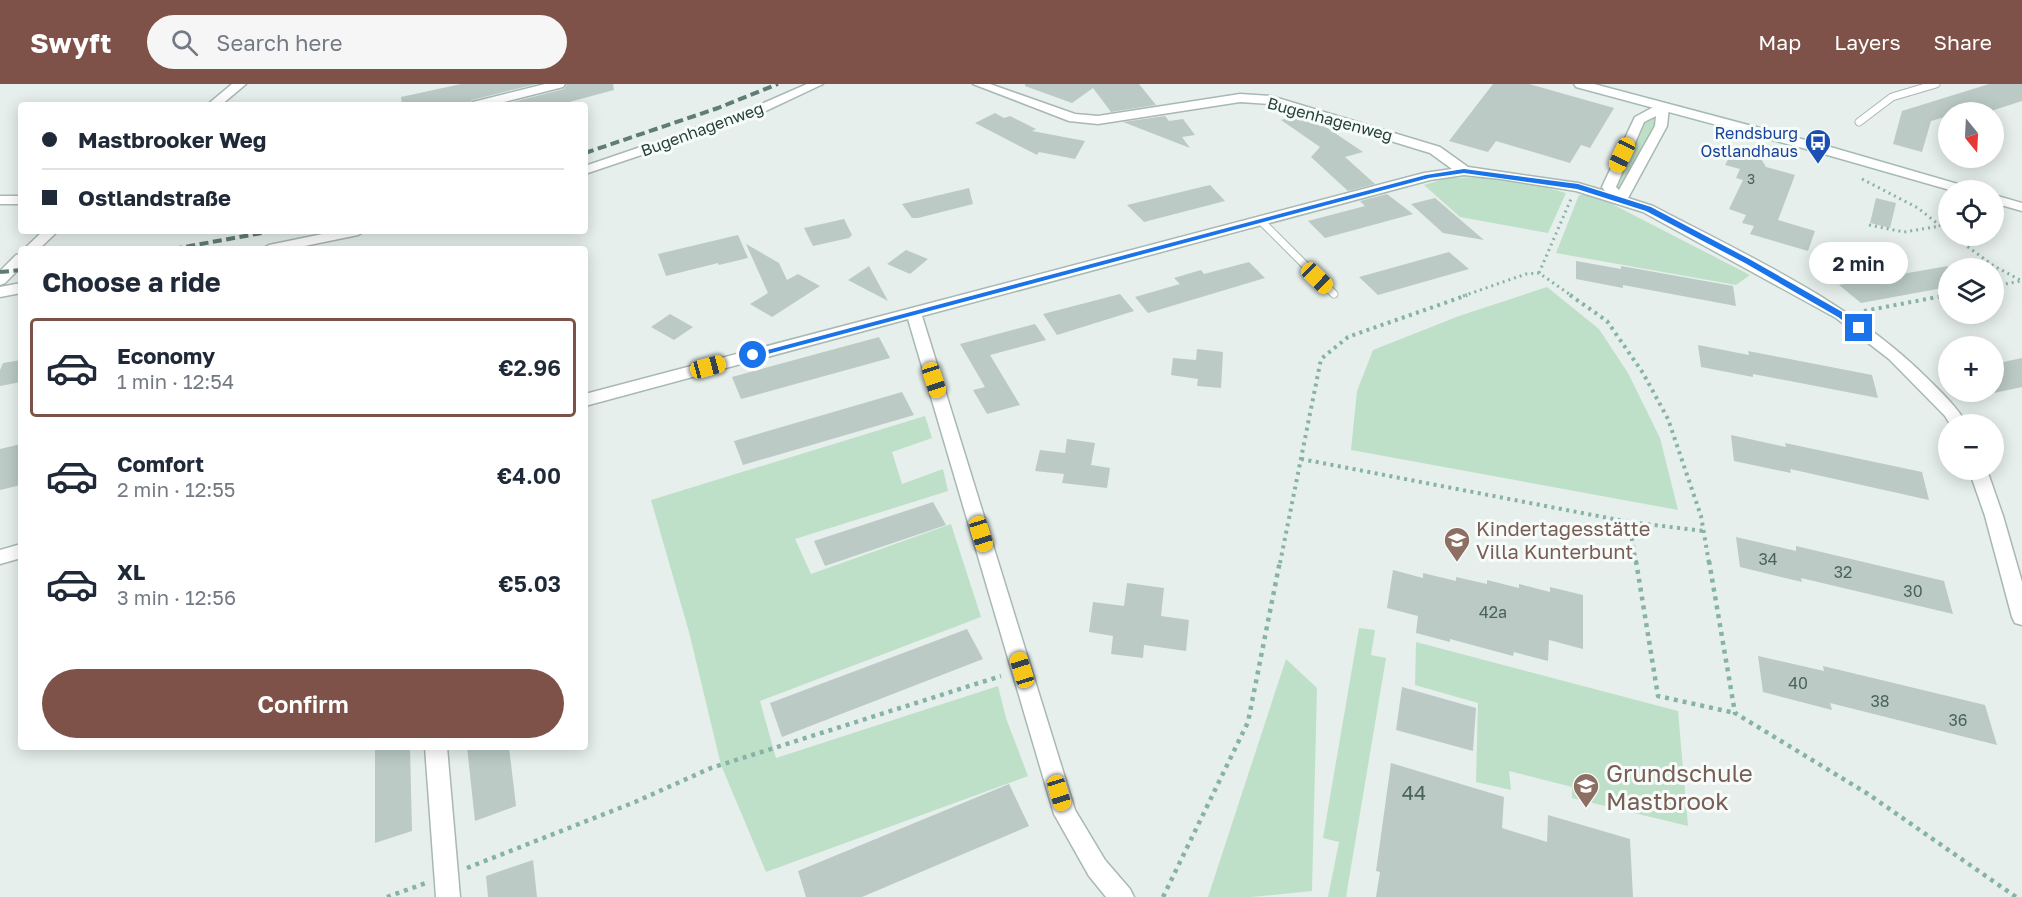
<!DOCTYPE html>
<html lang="en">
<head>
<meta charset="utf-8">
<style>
  :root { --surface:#fff; --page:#f6f6f7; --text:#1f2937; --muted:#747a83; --line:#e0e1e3; --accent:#7f5249 }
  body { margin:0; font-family:"Golos Text",sans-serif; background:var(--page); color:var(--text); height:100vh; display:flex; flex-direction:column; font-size:22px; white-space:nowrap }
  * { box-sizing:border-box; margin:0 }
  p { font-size:20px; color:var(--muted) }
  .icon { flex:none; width:33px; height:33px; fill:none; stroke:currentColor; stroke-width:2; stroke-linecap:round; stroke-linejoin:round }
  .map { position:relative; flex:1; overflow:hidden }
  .sheet { position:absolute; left:18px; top:162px; width:570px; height:504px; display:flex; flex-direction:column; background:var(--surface); border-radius:6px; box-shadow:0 3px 15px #0003 }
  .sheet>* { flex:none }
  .top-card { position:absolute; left:18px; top:18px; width:570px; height:132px; border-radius:6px; box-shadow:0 3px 15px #0003; display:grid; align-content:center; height:132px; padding:0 24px; background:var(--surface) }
  .needle { width:39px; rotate:162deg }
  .tools { position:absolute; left:1938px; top:18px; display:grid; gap:12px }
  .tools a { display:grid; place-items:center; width:66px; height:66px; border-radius:50%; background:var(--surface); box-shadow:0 3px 15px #0003; font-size:30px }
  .end { position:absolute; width:27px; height:27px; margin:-14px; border:8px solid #1a73e8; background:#fff; box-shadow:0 0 0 3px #fff }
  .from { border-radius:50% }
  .bubble { position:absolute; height:42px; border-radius:21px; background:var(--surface); box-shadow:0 3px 15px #0003; font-size:20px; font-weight:600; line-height:42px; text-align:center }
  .car { position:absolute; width:18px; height:36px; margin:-18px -9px; border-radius:8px; box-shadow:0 0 4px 2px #0007; background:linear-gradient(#f5c518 24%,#345 0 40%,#f5c518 0 76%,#345 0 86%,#f5c518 0) }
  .top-card b { display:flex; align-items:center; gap:21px; height:57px; font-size:22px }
  .top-card b+b { border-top:2px solid var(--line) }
  .top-card i { width:15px; height:15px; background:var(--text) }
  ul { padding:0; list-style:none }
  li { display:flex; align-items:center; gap:18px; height:99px; margin:0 12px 9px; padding:0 12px; border:3px solid transparent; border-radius:6px }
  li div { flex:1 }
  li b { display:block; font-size:22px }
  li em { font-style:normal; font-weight:600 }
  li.current { border-color:var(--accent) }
  li>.icon { width:54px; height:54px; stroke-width:1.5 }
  h2 { padding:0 24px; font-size:27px; line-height:72px }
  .primary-button { display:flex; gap:12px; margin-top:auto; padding:12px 24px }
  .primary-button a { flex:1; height:69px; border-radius:36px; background:var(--accent); color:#fff; font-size:24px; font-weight:600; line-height:69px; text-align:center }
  header { display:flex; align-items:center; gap:36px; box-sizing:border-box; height:84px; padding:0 30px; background:var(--accent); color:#fff }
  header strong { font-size:28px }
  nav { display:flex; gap:33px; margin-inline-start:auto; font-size:21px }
  .search { width:420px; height:54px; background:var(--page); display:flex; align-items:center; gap:15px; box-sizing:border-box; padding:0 21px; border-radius:33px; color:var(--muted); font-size:22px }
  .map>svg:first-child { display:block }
  .green { fill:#bfe0c8 }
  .building { fill:#bbcac4 }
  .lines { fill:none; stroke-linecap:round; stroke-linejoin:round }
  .service-casing { stroke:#a8b8b2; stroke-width:9 }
  .minor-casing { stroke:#a8b8b2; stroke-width:3 }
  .secondary-casing { stroke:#a4bbb3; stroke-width:3 }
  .path-far2 { stroke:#86b3a5; stroke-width:3; stroke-dasharray:2 4; stroke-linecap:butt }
  .path-far1 { stroke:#86b3a5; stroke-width:4; stroke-dasharray:3 4.5; stroke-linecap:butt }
  .path { stroke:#86b3a5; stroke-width:4.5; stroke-dasharray:4 5; stroke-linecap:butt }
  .service { stroke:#fff; stroke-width:7 }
  .minor { fill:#fff; fill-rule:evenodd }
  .secondary { fill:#fff; fill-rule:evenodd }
  .rail { stroke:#5f7d75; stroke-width:4; stroke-dasharray:9 4.5; stroke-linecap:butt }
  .route { fill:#1a73e8 }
  .labels { text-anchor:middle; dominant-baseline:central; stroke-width:6; stroke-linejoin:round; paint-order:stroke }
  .far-number-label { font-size:14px; fill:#4a645c }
  .far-street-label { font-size:16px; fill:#24423a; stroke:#f7fbf9 }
  .far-transit-label { font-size:16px; fill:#164399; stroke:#f7fbf9; text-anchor:end }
  .number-label { font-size:16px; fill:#4a645c }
  .education-label { font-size:20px; fill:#785e54; stroke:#f7fbf9; text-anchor:start }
  .near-number-label { font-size:20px; fill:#4a645c }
  .near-education-label { font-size:24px; fill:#785e54; stroke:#f7fbf9; text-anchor:start }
</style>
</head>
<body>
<header>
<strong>Swyft</strong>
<div class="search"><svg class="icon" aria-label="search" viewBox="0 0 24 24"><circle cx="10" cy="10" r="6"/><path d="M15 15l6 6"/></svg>Search here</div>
<nav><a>Map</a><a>Layers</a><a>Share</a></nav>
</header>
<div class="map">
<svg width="2022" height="813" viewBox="0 0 2022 813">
  <rect width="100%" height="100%" fill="#e6efeb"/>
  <path class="green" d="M1661,24V42L1620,116L1610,102L1638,37Z
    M1481,93L1527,98L1566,109L1548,149L1460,133L1424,101L1447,94Z
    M1579,111H1586L1612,120L1750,191L1736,201L1556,169Z
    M1547,203L1599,245L1628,289L1660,354L1678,426L1351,366L1357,307L1373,266L1459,232Z
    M925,332L932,354L892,368L902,400L943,385L948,407L795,455L811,490L951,440L981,533L760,617L776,674L998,602L1006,634L1028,692L766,788L721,681L689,548L651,416Z
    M1359,544L1375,546L1371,571L1386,574L1346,813H1328L1339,758L1323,754Z
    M1416,558L1678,627L1688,742L1572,714V703L1509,687L1511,706L1476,698L1478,619L1415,601Z
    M1286,575L1317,604L1312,807L1251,813H1208Z"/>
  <path class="building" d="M461,0H536L472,16L469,21H402L401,13Z
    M567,0H613L614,6L558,21H501L564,5Z
    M1025,0H1139L1156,21L1111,28L1093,4L1072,19L1025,2Z
    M1493,0H1529L1614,24L1590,64L1581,61L1570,79L1496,57L1488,68L1449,57Z
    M1989,0H2022V17L1988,28L1976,23L1958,28H1948V32L1931,37L1922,68L1893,60L1902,27Z
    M995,29L1004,34L1010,32L1036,45L1032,47L1085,57L1075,75L1039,68L1037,71L975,39Z
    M1297,31L1317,37L1363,68L1345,73L1375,100L1348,107L1311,73L1320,63L1281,36Z
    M1165,32L1169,37L1183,35L1195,51L1182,53L1190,64L1123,38Z
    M1743,64L1757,68L1766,83L1795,91L1778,136L1815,147L1808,167L1750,150L1754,142L1742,139L1746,131L1729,125L1743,96L1736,94L1740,85L1725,81L1734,65Z
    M1210,101L1225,117L1144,138L1127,121Z
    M969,104L973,120L918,134H912L902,120Z
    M1387,110L1413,130L1325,154L1308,137L1365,122L1360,117Z
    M1435,114L1484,156L1443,149L1411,120Z
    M1876,114L1896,119L1890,144L1870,139Z
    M844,135L852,151L849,154L813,162L804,144Z
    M738,151L748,174L719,181L718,179L666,192L658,170Z
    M746,160L779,179L787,196L798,190L820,202L772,233L750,220L768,209Z
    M906,166L928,175L910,190L887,180Z
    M1449,168L1469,185L1378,211L1359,193Z
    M1576,177L1621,185V182L1733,202L1736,222L1623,201V204L1576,195Z
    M1249,178L1265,194L1148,229L1135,213L1180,200L1174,194L1201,186L1204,190Z
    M869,182L888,217L848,196Z
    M1948,182V203L1861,219L1839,201Z
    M1120,210L1134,227L1057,251L1043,230Z
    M670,230L693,243L674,256L651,243Z
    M1035,240L1046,256L990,271L1020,321L987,330L973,306L985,303L960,260Z
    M879,253L890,274L741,315L732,293Z
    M1698,261L1749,271L1748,267L1872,291L1878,314L1753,290V293L1701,283Z
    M1197,265L1223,268L1221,304L1197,302L1198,295L1171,291L1173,274L1196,276Z
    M2022,274V303L1994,309V280Z
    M21,276V298L0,302V286L3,279Z
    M902,308L914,331L743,381L734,357Z
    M1731,351L1786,363L1785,359L1922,388L1929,416L1790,385L1791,389L1734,377Z
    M1067,355L1095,359L1091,381L1110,384L1107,404L1062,399L1064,390L1035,387L1040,366L1065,369Z
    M21,360V401L0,406V365Z
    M933,418L946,441L825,482L814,457Z
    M1736,453L1796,467V462L1944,497L1953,530L1801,494L1802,498L1740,483Z
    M1393,486L1423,494V489L1456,497V493L1487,500V496L1519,504V500L1550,508V503L1583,511V565L1549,556L1548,577L1514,568L1513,572L1450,555V558L1416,549L1418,532L1387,524Z
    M1127,499L1164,504L1161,532L1189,536L1186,567L1144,561L1143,574L1111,570L1113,552L1089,548L1093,518L1124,522Z
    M967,545L983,575L782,653L770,619Z
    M1758,572L1824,587L1823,582L1985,621L1997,661L1830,619L1832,626L1763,608Z
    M1402,603L1476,624L1473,667L1396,646Z
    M375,663H410L412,747L375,759Z
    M467,663H509L516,722L475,737Z
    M1391,679L1504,713L1502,744L1547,758L1548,731L1630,755L1633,813H1376L1380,788L1376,787Z
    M1009,700L1029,742L862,813H806L798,787Z
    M533,776L537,813H488L486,792Z"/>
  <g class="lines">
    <g class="service-casing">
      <path id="service" d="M1859,38L1892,13L1936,0
        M1261,137L1334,210"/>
    </g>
    <g class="minor-casing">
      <path id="minor" d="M232,0H246L221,21H207Z
        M545,0H565L563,3L492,21H471L473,18Z
        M807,0H823L751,34L585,90V82L743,28Z
        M973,0H990L1075,30L1098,32L1240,10L1271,12L1440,63L1468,83L1578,99L1605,107L1602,103L1635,33L1659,20H1667L1669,23L1667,42L1628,114L1653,122C1748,172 1851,218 1928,295C1942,309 1956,322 1967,340H1950L1945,332L1889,275L1836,234L1643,128L1576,107L1501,95L1464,91L1430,96L922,232L1075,726L1105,776L1130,805L1134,813H1106L1089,792L1054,730L908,235L585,322V310L1424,89L1452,85L1430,69L1270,20L1240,18L1098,40L1069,37ZM1656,32L1655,42L1619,106L1616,103L1644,38Z
        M0,112H21V120H0Z
        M43,147H58L39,165H24Z
        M337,147H365L358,151L290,165H262L269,161Z
        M21,170V183L5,199L0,201V187L16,171Z
        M21,199V209L0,213V203Z
        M1969,386H1987L2003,432L2022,498V541L2015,539L2012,533L1985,432Z
        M21,460V474L0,480V466Z
        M425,663H447L460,813H436Z"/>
    </g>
    <g class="secondary-casing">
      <path id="secondary" d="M1574,0H1594L1820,60L1968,103L1970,106H1950L1810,66L1576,3Z
        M1994,111L2022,119V127L1994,119Z"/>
    </g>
    <path class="path-far2" d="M1862,95L1918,124L1948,148
      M1869,141L1904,148L1940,142
      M1953,152L1994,182L2022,197
      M1539,189L1571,115
      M1994,202L2021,197
      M1463,212L1526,190L1539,189L1572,212
      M1940,212L1948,211"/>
    <path class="path-far1" d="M1570,211L1607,237L1643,289L1668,335L1701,432L1709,479
      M1864,227L1948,211
      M1994,370L1997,379
      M1301,375L1629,438
      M1280,479L1321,275L1348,253L1467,211
      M1636,479L1629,438L1704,447"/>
    <path class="path" d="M1636,477L1658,612L1735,629
      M1709,477L1735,629L1868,710L2016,813
      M467,784L635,718L711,684L1001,592
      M387,813L426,799
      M1163,813L1248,638L1280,477"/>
    <use href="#service" class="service"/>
    <use href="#minor" class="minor"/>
    <use href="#secondary" class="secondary"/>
    <path class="rail" d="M585,69L718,24L778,0
      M173,165L273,147
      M0,188L21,186"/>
  </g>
  <path class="route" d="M1464,85L1578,100L1651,123L1751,176L1844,229L1863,244L1856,246L1838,233L1745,179L1646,127L1577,105L1464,89L1429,94L753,274L749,271L1426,91Z"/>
  <defs>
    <g id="bus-pin" transform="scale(1.35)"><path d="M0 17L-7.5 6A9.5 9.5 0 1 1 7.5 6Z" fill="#1a4fb4" stroke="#f7fbf9"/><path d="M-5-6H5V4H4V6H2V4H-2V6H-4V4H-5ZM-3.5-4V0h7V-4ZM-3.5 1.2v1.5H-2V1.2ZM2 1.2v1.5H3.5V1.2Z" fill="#fff"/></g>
    <g id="school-pin" transform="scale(1.35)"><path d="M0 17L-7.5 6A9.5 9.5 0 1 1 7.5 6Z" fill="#8d6e63" stroke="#f7fbf9"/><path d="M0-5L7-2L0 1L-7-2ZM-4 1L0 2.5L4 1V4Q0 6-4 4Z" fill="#fff"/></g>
  </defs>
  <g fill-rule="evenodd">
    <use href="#bus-pin" x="1818" y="58"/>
    <use href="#school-pin" x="1457" y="456"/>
    <use href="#school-pin" x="1586" y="702"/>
  </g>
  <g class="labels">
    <g class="far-number-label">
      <text x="1751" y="94">3</text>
    </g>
    <g class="far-street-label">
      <text transform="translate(1330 35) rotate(15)">Bugenhagenweg</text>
      <text transform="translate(702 45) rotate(-20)">Bugenhagenweg</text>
    </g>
    <g class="far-transit-label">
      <text x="1798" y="49">Rendsburg<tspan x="1798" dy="18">Ostlandhaus</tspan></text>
    </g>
    <g class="number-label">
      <text x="1768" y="475">34</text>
      <text x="1843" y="488">32</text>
      <text x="1913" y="507">30</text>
      <text x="1493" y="528">42a</text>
      <text x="1798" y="599">40</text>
      <text x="1880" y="617">38</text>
      <text x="1958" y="636">36</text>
    </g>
    <g class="education-label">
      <text x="1476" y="444">Kindertagesstätte<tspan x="1476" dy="23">Villa Kunterbunt</tspan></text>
    </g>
    <g class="near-number-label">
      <text x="1414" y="708">44</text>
    </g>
    <g class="near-education-label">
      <text x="1606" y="688">Grundschule<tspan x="1606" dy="28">Mastbrook</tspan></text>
    </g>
  </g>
</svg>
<div class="tools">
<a><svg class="needle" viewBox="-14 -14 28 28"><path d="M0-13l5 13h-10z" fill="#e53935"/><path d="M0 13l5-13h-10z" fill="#747a83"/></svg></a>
<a><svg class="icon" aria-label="locate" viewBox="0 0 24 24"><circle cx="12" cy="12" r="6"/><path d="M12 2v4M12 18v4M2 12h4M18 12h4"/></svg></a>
<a><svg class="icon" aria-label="layers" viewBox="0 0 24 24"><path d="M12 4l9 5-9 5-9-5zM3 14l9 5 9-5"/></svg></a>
<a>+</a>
<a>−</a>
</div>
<i class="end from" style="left:753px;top:271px"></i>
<i class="end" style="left:1859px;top:244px"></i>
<div class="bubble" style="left:1809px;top:158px;width:99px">2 min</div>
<i class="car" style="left:1622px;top:71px;rotate:205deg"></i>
<i class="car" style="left:1317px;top:194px;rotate:134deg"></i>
<i class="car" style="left:708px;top:283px;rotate:75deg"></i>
<i class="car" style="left:934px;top:296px;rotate:162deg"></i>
<i class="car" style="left:981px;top:450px;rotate:163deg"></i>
<i class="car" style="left:1022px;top:586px;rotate:343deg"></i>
<i class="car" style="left:1059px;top:709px;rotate:163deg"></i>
<div class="top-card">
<b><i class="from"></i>Mastbrooker Weg</b>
<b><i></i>Ostlandstraße</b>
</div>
<section class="sheet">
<h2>Choose a ride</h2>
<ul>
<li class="current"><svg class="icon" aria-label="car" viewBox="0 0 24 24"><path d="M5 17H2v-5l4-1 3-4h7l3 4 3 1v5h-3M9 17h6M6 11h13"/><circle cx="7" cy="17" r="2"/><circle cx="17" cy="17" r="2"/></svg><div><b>Economy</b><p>1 min · 12:54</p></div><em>€2.96</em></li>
<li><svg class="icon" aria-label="car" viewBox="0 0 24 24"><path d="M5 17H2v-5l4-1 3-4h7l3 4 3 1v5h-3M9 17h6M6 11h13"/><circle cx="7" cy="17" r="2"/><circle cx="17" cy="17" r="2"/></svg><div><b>Comfort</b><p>2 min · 12:55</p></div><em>€4.00</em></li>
<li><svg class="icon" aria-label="car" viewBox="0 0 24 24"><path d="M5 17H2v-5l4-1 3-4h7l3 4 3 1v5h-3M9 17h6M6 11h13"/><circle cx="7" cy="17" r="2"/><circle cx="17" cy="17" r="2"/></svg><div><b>XL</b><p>3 min · 12:56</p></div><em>€5.03</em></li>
</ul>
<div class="primary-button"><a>Confirm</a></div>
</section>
</div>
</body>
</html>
